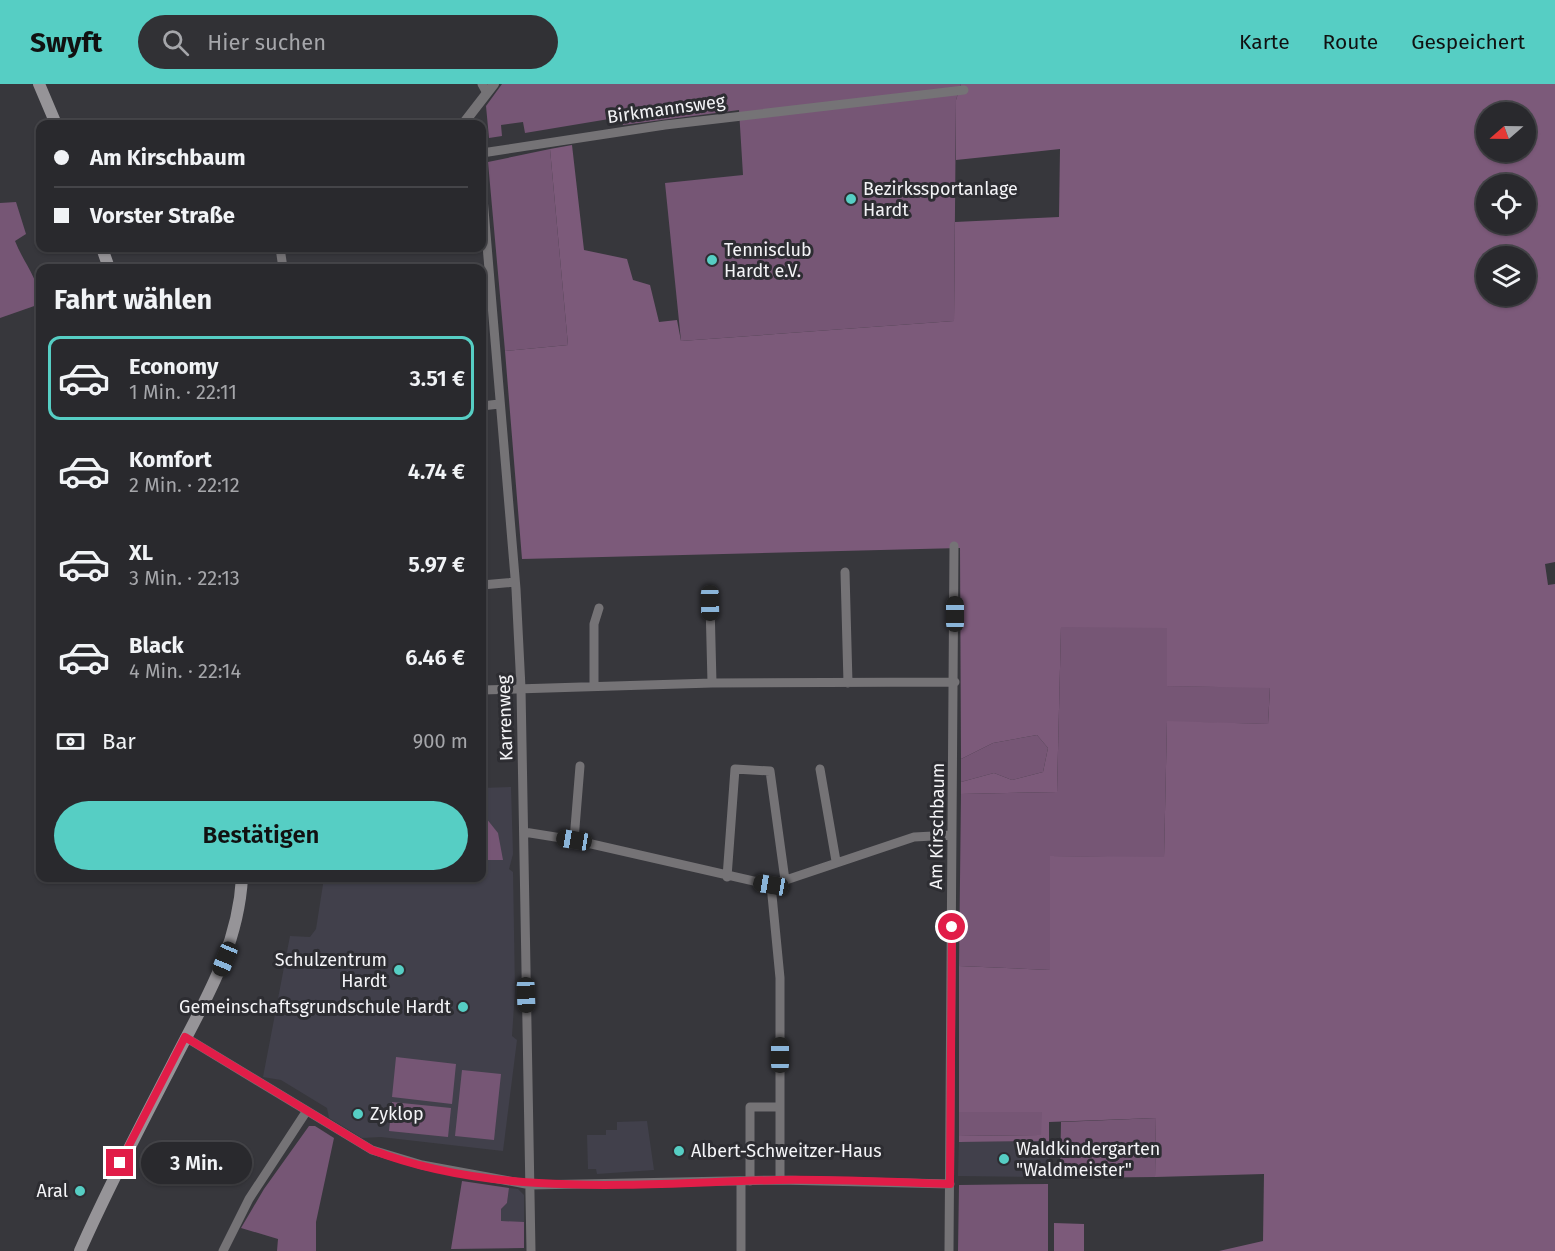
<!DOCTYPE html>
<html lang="de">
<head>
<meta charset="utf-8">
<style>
  :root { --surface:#29292d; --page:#313135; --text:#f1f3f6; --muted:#a5a6aa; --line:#454549; --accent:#56cec4 }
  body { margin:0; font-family:"Fira Sans",sans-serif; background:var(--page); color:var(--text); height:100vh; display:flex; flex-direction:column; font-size:22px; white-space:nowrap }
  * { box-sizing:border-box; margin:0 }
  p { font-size:20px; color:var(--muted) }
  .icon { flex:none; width:33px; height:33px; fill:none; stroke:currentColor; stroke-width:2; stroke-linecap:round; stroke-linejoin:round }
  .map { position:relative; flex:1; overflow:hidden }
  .side { position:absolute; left:36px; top:180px; width:450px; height:618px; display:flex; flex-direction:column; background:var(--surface); border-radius:12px; box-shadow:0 2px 4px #0004,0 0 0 2px var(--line) }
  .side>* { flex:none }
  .hud { position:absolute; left:36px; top:36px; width:450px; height:132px; border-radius:12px; box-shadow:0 2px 4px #0004,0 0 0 2px var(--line); display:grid; align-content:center; height:132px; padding:0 18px; background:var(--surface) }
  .needle { width:39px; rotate:250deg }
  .tools { position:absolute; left:1476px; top:18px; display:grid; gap:12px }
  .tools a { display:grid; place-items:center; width:60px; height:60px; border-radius:50%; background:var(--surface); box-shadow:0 2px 4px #0004,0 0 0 2px var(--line); font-size:30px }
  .end { position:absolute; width:27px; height:27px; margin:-14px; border:8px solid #e11d48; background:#fff; box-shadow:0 0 0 3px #fff }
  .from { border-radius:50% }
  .bubble { position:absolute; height:42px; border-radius:21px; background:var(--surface); box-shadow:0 2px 4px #0004,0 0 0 2px var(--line); font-size:20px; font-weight:600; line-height:42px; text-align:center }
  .car { position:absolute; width:18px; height:36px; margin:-18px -9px; border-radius:8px; box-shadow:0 0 4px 2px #0007; background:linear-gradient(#222 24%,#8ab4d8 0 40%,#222 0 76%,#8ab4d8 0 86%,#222 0) }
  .hud b { display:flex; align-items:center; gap:21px; height:57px; font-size:22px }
  .hud b+b { border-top:2px solid var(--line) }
  .hud i { width:15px; height:15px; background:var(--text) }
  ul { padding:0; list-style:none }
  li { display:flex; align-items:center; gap:18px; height:84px; margin:0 12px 9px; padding:0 6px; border:3px solid transparent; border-radius:12px }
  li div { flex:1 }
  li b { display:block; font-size:22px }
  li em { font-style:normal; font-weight:600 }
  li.active { border-color:var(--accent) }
  li>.icon { width:54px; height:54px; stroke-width:1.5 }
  h2 { padding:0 18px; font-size:27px; line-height:72px }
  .pay { display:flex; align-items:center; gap:15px; height:66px; padding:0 18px; font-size:22px }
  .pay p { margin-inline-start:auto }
  .cta { display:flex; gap:12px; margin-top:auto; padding:12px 18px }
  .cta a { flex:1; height:69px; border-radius:36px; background:var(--accent); color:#111; font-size:24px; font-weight:600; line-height:69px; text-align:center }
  header { display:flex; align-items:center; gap:36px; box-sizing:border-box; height:84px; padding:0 30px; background:var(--accent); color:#111 }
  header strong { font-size:28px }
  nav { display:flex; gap:33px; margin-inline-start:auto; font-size:21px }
  .search { width:420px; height:54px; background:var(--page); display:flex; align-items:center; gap:15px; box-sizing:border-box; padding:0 21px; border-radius:33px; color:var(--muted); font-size:22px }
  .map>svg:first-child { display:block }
  .built { fill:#41404b }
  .green { fill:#765675 }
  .forest { fill:#7c5a7a; fill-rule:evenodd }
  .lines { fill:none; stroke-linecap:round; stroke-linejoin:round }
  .minor { stroke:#757376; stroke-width:9 }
  .tertiary { stroke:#757376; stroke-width:10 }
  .secondary { stroke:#969498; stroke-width:12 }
  .route { stroke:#e11d48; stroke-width:8 }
  .poi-dot { fill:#56cec4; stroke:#2d2d32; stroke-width:2 }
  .labels { text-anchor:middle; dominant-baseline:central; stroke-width:6; stroke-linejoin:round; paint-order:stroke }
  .street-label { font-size:18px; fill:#f4f4f7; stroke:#2d2d32 }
  .poi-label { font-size:18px; fill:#f4f4f7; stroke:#2d2d32; text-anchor:start }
</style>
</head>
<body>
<header>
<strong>Swyft</strong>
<div class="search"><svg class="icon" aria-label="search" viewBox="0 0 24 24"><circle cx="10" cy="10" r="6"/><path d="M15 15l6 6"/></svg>Hier suchen</div>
<nav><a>Karte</a><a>Route</a><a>Gespeichert</a></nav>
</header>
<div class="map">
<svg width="1555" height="1167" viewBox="0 0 1555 1167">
  <rect width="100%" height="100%" fill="#37373c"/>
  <path class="built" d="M511,703L513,770L509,785L513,788L515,907L512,952L517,956L503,1067L381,1053L362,1054L329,1034L327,1024L281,996L263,993L290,852L310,853L316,845L324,794H482V704Z
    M647,1037L654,1086L597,1090L596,1085H588L587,1051H606V1046H617V1038Z
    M1049,1057V1093L958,1092L959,1058Z
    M509,1104L518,1105L524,1111V1138H501V1125L507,1119Z"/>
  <path class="green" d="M502,0H961L956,16L954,237L681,257L665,99L743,91L739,26L623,41L621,33L525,49L523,38L501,41L502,52L489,54L486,22Z
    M550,65L568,261L505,267L488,78Z
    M16,118L26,150L15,157C23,178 41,198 40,220L0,234V119Z
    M1061,543H1167V602L1270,603L1268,640L1167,638L1164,774L1050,772V886L959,882L961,710L1057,708Z
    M1037,651L1048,664L1043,688L1012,696L994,689L961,698V675L993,659Z
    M482,729L498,749L503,776H482Z
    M396,973L456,980L452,1020L392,1013Z
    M462,986L501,990L494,1056L455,1052Z
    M392,1018L451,1024L448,1053L389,1047Z
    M1042,1027V1051L959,1052V1028Z
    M1156,1034L1155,1093L1060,1094L1061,1038Z
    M309,1042H315L334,1054L316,1138V1167H277L278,1155L241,1144L264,1105Z
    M462,1097L509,1104L507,1119L501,1125V1137L524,1138V1164L451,1165Z
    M1048,1100V1167H958L959,1101Z"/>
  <path class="forest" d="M961,0H1555V478L1545,480L1548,501L1555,500V1167H1219L1263,1157L1264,1090L1155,1093L1156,1034L1049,1038V1057L959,1058V1052L1041,1051L1042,1028H959V882L1050,886V772L1164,773L1167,637L1268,640L1270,604L1167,602V544L1061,543L1057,708L961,710V698L994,689L1012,696L1043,688L1048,664L1037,651L993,659L961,675L960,464L522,475L505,267L568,261L550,65L572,61L584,166L627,175L633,196L650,201L659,238L677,236L681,257L954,237L955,138L1059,133L1060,65L956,76V16ZM1486,28H1526V68H1486ZM1486,100H1526V140H1486ZM1486,172H1526V212H1486Z
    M1054,1139L1084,1140V1167H1054Z"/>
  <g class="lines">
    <path class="minor" d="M482,0L487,9
      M482,69L665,41L964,6
      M482,102L516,505L521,604L531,1167
      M280,164L283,184
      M482,322L499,320
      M845,488L848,599
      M482,501L515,498
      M710,519L712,599
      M594,602V540L599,524
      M482,606L712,599L955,598
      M820,685L836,777
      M524,748L574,756L771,801L914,753L952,751
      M574,756L580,682
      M727,793L735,685L770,687L785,796
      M771,801L780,894V1096
      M185,953L372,1066L422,1081L531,1101L780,1096L950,1100
      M750,1097V1023H780
      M223,1167L249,1115L306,1028
      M741,1167V1097
      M949,1167L954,462"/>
    <path class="tertiary" d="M463,40L494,0"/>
    <path class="secondary" d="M39,0L56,40
      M102,164L109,184
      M80,1167C108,1103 141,1041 173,979C204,918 238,864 242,794"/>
  </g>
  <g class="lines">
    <path class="route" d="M120,1079L185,953L372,1066C499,1115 644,1099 777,1096C835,1095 893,1098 950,1100L952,843"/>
  </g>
  <g class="poi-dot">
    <circle cx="851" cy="115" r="6"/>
    <circle cx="712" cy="176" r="6"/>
    <circle cx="399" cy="886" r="6"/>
    <circle cx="463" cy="923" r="6"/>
    <circle cx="358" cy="1030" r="6"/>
    <circle cx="679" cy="1067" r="6"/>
    <circle cx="1004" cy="1075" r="6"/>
    <circle cx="80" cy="1107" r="6"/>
  </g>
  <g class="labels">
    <g class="street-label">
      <text transform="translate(666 25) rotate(-8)">Birkmannsweg</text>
      <text transform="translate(505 634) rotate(-92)">Karrenweg</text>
      <text transform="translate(937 742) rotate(-89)">Am Kirschbaum</text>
    </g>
    <g class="poi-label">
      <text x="863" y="105">Bezirkssportanlage<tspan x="863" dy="21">Hardt</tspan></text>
      <text x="724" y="166">Tennisclub<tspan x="724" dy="21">Hardt e.V.</tspan></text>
      <text x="387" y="876" text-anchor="end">Schulzentrum<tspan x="387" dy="21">Hardt</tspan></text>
      <text x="451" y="923" text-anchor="end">Gemeinschaftsgrundschule Hardt</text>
      <text x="370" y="1030">Zyklop</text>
      <text x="1016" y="1065">Waldkindergarten<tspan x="1016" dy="21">"Waldmeister"</tspan></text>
      <text x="691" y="1067">Albert-Schweitzer-Haus</text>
      <text x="68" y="1107" text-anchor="end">Aral</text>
    </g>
  </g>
</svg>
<div class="tools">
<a><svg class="needle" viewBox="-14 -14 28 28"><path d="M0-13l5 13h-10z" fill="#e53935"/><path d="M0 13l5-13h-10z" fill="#a5a6aa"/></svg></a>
<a><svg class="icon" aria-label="locate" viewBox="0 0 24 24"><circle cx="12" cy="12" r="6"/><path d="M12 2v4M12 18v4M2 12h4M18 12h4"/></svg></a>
<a><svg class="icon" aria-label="layers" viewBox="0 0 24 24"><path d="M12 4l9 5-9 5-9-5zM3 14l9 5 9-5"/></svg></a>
</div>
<i class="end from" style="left:952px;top:843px"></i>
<i class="end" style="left:120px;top:1079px"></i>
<div class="bubble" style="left:141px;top:1058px;width:111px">3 Min.</div>
<i class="car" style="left:710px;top:519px;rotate:179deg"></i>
<i class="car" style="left:955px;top:530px;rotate:0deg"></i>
<i class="car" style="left:574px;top:756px;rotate:279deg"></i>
<i class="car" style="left:771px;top:801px;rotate:280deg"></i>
<i class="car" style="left:225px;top:875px;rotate:202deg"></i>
<i class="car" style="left:526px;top:911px;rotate:178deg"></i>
<i class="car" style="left:780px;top:971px;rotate:0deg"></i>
<div class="hud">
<b><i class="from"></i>Am Kirschbaum</b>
<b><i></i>Vorster Straße</b>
</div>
<section class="side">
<h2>Fahrt wählen</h2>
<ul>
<li class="active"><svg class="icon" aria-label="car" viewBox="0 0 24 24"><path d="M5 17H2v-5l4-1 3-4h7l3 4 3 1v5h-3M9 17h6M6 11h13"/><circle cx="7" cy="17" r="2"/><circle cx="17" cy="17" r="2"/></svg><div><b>Economy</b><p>1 Min. · 22:11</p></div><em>3.51 €</em></li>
<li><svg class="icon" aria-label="car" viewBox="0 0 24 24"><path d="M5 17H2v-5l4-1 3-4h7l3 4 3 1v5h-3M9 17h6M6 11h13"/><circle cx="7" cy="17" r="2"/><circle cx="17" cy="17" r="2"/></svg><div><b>Komfort</b><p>2 Min. · 22:12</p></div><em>4.74 €</em></li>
<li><svg class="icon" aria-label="car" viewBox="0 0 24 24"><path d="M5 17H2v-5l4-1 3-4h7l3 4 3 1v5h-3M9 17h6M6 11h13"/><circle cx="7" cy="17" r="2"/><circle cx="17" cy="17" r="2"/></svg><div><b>XL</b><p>3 Min. · 22:13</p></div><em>5.97 €</em></li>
<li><svg class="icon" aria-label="car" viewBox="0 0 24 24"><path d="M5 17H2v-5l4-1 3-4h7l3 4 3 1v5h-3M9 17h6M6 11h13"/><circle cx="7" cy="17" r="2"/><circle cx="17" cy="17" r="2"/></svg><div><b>Black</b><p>4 Min. · 22:14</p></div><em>6.46 €</em></li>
</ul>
<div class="pay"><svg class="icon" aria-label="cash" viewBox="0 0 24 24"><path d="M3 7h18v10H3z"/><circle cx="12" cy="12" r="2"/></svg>Bar<p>900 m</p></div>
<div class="cta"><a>Bestätigen</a></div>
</section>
</div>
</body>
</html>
